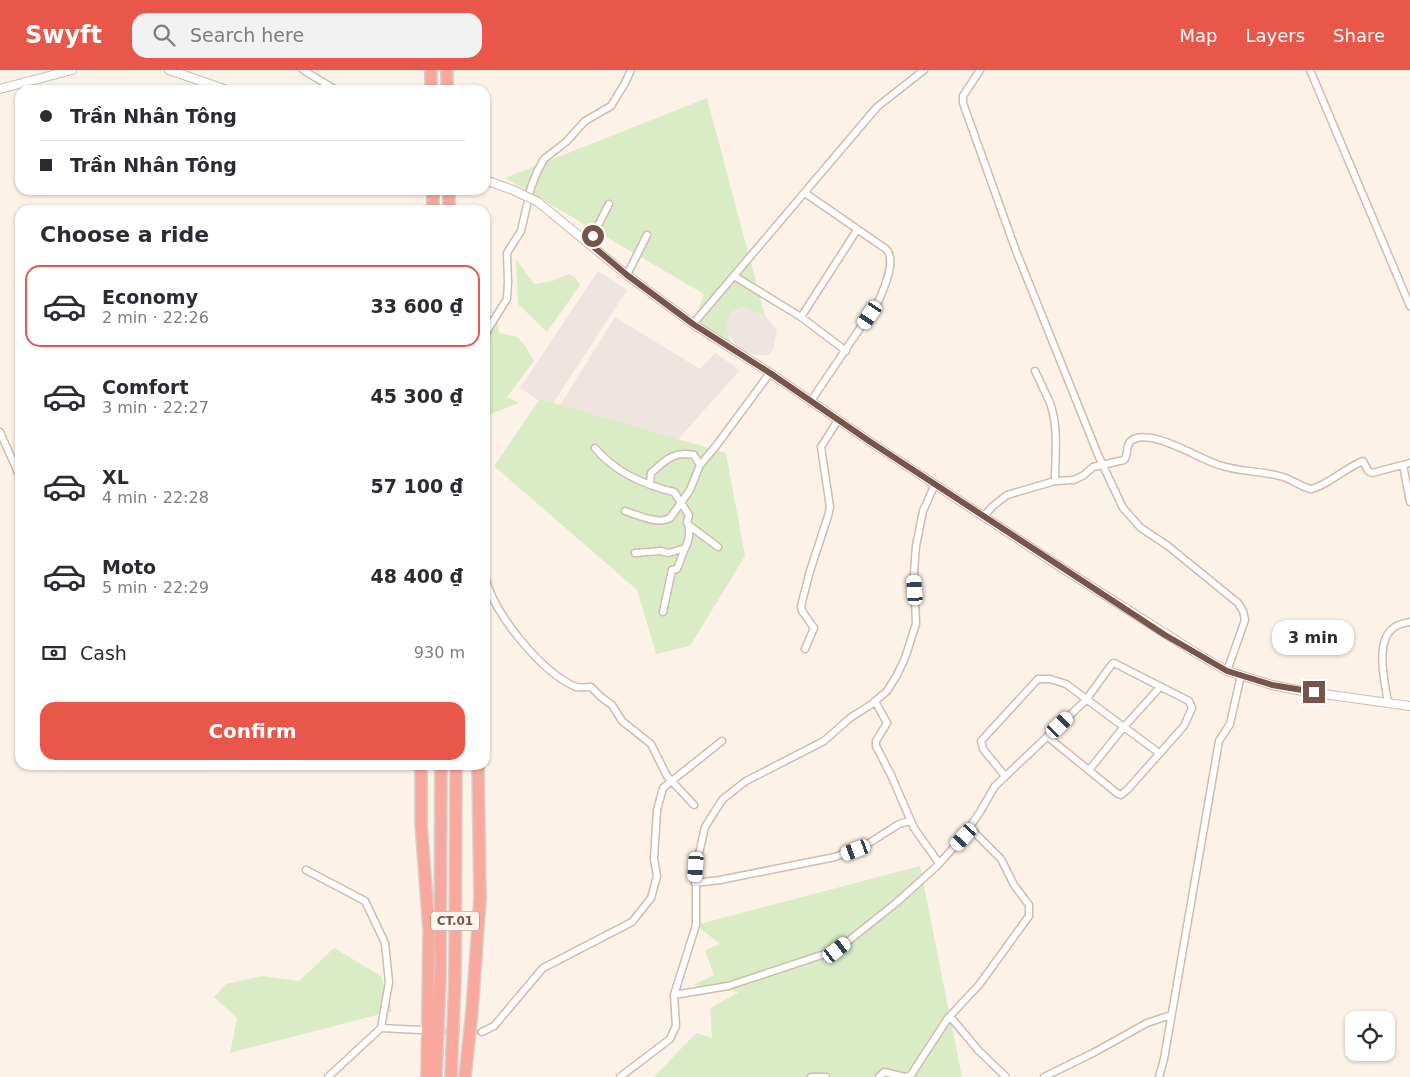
<!DOCTYPE html>
<html lang="en">
<head>
<meta charset="utf-8">
<style>
  :root { --surface:#fff; --page:#f2f2f3; --text:#2b2b33; --muted:#7c7c81; --line:#e1e1e2; --accent:#e9564a }
  body { margin:0; font-family:"DejaVu Sans",sans-serif; background:var(--page); color:var(--text); height:100vh; display:flex; flex-direction:column; font-size:19px; white-space:nowrap }
  * { box-sizing:border-box; margin:0 }
  p { font-size:16px; color:var(--muted) }
  .icon { flex:none; width:28px; height:28px; fill:none; stroke:currentColor; stroke-width:2; stroke-linecap:round; stroke-linejoin:round }
  .map { position:relative; flex:1; overflow:hidden }
  .drawer { position:absolute; left:15px; top:135px; width:475px; height:565px; display:flex; flex-direction:column; background:var(--surface); border-radius:15px; box-shadow:0 1px 4px #0004 }
  .drawer>* { flex:none }
  .top-card { position:absolute; left:15px; top:15px; width:475px; height:110px; border-radius:15px; box-shadow:0 1px 4px #0004; display:grid; align-content:center; height:110px; padding:0 25px; background:var(--surface) }
  .controls { position:absolute; left:1345px; top:941px; display:grid; gap:10px }
  .controls a { display:grid; place-items:center; width:50px; height:50px; border-radius:10px; background:var(--surface); box-shadow:0 1px 4px #0004; font-size:25px }
  .end { position:absolute; width:22px; height:22px; margin:-11px; border:6px solid #78544b; background:#fff; box-shadow:0 0 0 2px #fff }
  .from { border-radius:50% }
  .bubble { position:absolute; height:35px; border-radius:15px; background:var(--surface); box-shadow:0 1px 4px #0004; font-size:16px; font-weight:600; line-height:35px; text-align:center }
  .car { position:absolute; width:15px; height:30px; margin:-15px -8px; border-radius:6px; box-shadow:0 0 4px 1px #0007; background:linear-gradient(#fff 24%,#345 0 40%,#fff 0 76%,#345 0 86%,#fff 0) }
  .top-card b { display:flex; align-items:center; gap:18px; height:48px; font-size:19px }
  .top-card b+b { border-top:1px solid var(--line) }
  .top-card i { width:12px; height:12px; background:var(--text) }
  ul { padding:0; list-style:none }
  li { display:flex; align-items:center; gap:15px; height:82px; margin:0 10px 8px; padding:0 15px; border:2px solid transparent; border-radius:15px }
  li div { flex:1 }
  li b { display:block; font-size:19px }
  li em { font-style:normal; font-weight:600 }
  li.active { border-color:var(--accent) }
  li>.icon { width:45px; height:45px; stroke-width:1.5 }
  h2 { padding:0 25px; font-size:22px; line-height:60px }
  .pay { display:flex; align-items:center; gap:12px; height:55px; padding:0 25px; font-size:19px }
  .pay p { margin-inline-start:auto }
  .primary-button { display:flex; gap:10px; margin-top:auto; padding:10px 25px }
  .primary-button a { flex:1; height:58px; border-radius:15px; background:var(--accent); color:#fff; font-size:20px; font-weight:600; line-height:58px; text-align:center }
  header { display:flex; align-items:center; gap:30px; box-sizing:border-box; height:70px; padding:0 25px; background:var(--accent); color:#fff }
  header strong { font-size:24px }
  nav { display:flex; gap:28px; margin-inline-start:auto; font-size:18px }
  .search { width:350px; height:45px; background:var(--page); display:flex; align-items:center; gap:12px; box-sizing:border-box; padding:0 18px; border-radius:15px; color:var(--muted); font-size:19px }
  .map>svg:first-child { display:block }
  .industrial { fill:#eee5e1 }
  .green { fill:#daecc5 }
  .lines { fill:none; stroke-linecap:round; stroke-linejoin:round }
  .minor-tunnel { stroke:#dccac1; stroke-width:6; stroke-dasharray:6 3; stroke-linecap:butt }
  .minor-casing { stroke:#d2baaf; stroke-width:9 }
  .tertiary-casing { stroke:#d2baaf; stroke-width:10 }
  .motorway-casing { stroke:#d9cfcd; stroke-width:14 }
  .minor { stroke:#fff; stroke-width:6 }
  .tertiary { stroke:#fff; stroke-width:8 }
  .motorway { stroke:#f8a89d; stroke-width:11 }
  .tertiary-bridge-casing { stroke:#d2baaf; stroke-width:10; stroke-linecap:butt }
  .tertiary-bridge { stroke:#fff; stroke-width:8 }
  .route { stroke:#78544b; stroke-width:6 }
  .labels { text-anchor:middle; dominant-baseline:central; stroke-width:4.5; stroke-linejoin:round; paint-order:stroke }
  .shield { fill:#fff6ef; stroke:#a0857c; stroke-width:1 }
  .shield-label { font-size:12px; font-weight:bold; fill:#78544b }
</style>
</head>
<body>
<header>
<strong>Swyft</strong>
<div class="search"><svg class="icon" aria-label="search" viewBox="0 0 24 24"><circle cx="10" cy="10" r="6"/><path d="M15 15l6 6"/></svg>Search here</div>
<nav><a>Map</a><a>Layers</a><a>Share</a></nav>
</header>
<div class="map">
<svg width="1410" height="1007" viewBox="0 0 1410 1007">
  <rect width="100%" height="100%" fill="#fdf2e8"/>
  <path class="industrial" d="M598,201L627,220L550,338L520,318Z
    M743,237L761,241L777,260L773,280L768,285H757L742,282L727,263L726,255L731,242Z
    M615,247L700,299L715,283L740,300L666,383L560,335Z"/>
  <path class="green" d="M707,28L765,246L743,237L731,242C725,257 726,260 732,275L693,254L704,224L505,108Z
    M516,189L534,214L552,211L569,204L575,207L580,215L547,262L518,234Z
    M497,245L499,263L518,267L526,277L534,291L507,327L519,333L485,346V252Z
    M540,329L726,383L745,486L690,576L656,584L637,520L494,396Z
    M920,796L962,1007H654L696,963L712,968L710,938L739,922L693,915L714,905L705,880L720,874L696,855Z
    M334,878L381,906L392,941L230,983L237,948L214,927L226,914L262,906L299,911Z"/>
  <g class="lines">
    <path class="minor-tunnel" d="M436,961L482,962"/>
    <g class="minor-casing">
      <path id="minor" d="M303,0L336,20
        M980,0L963,26V33L1016,181L1099,387L1123,438L1141,458L1168,476L1238,533L1243,541L1245,550L1227,601
        M1310,0L1410,236
        M805,123L886,179C897,190 884,218 879,230L811,331
        M589,173L609,134
        M627,205L647,165
        M734,206L801,247L846,281
        M801,247L857,160
        M693,254L877,37L924,0
        M485,268L488,259L507,229L508,212L507,183L521,161L531,117L538,100L544,89L566,72L585,51L611,36L625,13L631,0
        M1035,301C1040,311 1045,322 1050,333C1059,358 1055,385 1055,411
        M0,362L20,407
        M595,378C614,401 644,415 674,422L689,445L687,452C691,459 689,472 685,478L669,483L661,481L635,483
        M485,386V424
        M1403,395L1410,432
        M650,414L651,403C666,390 673,381 694,385L700,395
        M625,441C638,445 658,455 670,448L690,420L700,395L716,376L770,303
        M984,446L993,436L1007,425L1055,411L1074,410L1084,405L1093,397L1124,390C1129,385 1125,374 1132,370C1152,358 1199,389 1219,395C1239,402 1264,401 1283,407C1293,410 1301,417 1311,419C1327,416 1345,398 1363,391L1368,401L1372,403L1410,393
        M690,456L718,477
        M485,506C493,543 541,602 576,617C581,618 586,617 591,617L601,627L612,635L622,651L651,674L667,706L694,735
        M663,542L672,500L677,499L685,478
        M805,579L814,558L802,541L801,536L810,501L828,446L830,437L821,377L838,350
        M875,631L887,653L876,671V676L891,705L914,758L939,793
        M1388,633C1385,613 1375,574 1392,559C1397,554 1404,553 1410,552
        M1089,700L1123,658L1160,617
        M1005,706L983,679L981,671L1038,609H1050L1066,614L1159,683
        M306,800L365,831L385,873L389,912L381,958
        M695,813L720,810L835,787L866,775L899,754L910,751
        M674,925L728,916L837,880L896,833L937,796L963,767L980,742L995,716L1086,630L1112,594L1114,593L1183,628L1189,631L1192,638L1184,656L1128,719L1121,725L1118,724L1048,667
        M948,948L953,950L979,981L1006,1007
        M482,962L494,956L543,898L632,852L651,828L657,806L654,789L657,740L663,718L722,671
        M328,1007L381,958L420,960
        M620,1007L670,969L676,956L674,925L696,855V797L705,757L715,741L723,729L746,711L824,671L850,648L872,634L887,621L897,605L905,588L916,554L914,503L916,476L923,441L935,414
        M811,1007H826
        M879,1007L884,1002L905,1007L911,1005L948,948L979,915L1029,846V835L1014,815L1001,789L970,758
        M1044,1007L1093,983L1147,953L1171,945
        M1159,1007L1164,989L1219,671L1230,654L1241,605"/>
    </g>
    <g class="tertiary-casing">
      <path id="tertiary" d="M169,0L227,20
        M0,19L72,0
        M538,132L627,205L693,254L770,303L869,371L1062,498L1196,583L1227,601L1272,615L1302,621L1410,636"/>
    </g>
    <g class="motorway-casing">
      <path id="motorway" d="M431,0V20
        M447,0V20
        M433,120V140
        M449,120V140
        M421,695V753L429,859L427,1007
        M436,1007L440,909L441,695
        M451,1007L455,909L456,695
        M465,1007L472,941L480,829L478,695"/>
    </g>
    <use href="#minor" class="minor"/>
    <use href="#tertiary" class="tertiary"/>
    <use href="#motorway" class="motorway"/>
    <g class="tertiary-bridge-casing">
      <path id="tertiary-bridge" d="M485,110L513,120L538,132"/>
    </g>
    <use href="#tertiary-bridge" class="tertiary-bridge"/>
  </g>
  <g class="lines">
    <path class="route" d="M593,166L589,173L627,205L693,254L770,303L869,371L1165,565L1227,601L1272,615L1314,622"/>
  </g>
  <g class="labels">
    <rect class="shield" x="431" y="841.5" width="48" height="19" rx="4"/>
    <g class="shield-label">
      <text x="455" y="851">CT.01</text>
    </g>
  </g>
</svg>
<div class="controls">
<a><svg class="icon" aria-label="locate" viewBox="0 0 24 24"><circle cx="12" cy="12" r="6"/><path d="M12 2v4M12 18v4M2 12h4M18 12h4"/></svg></a>
</div>
<i class="end from" style="left:593px;top:166px"></i>
<i class="end" style="left:1314px;top:622px"></i>
<div class="bubble" style="left:1272px;top:550px;width:82px">3 min</div>
<i class="car" style="left:870px;top:245px;rotate:214deg"></i>
<i class="car" style="left:915px;top:520px;rotate:356deg"></i>
<i class="car" style="left:1060px;top:655px;rotate:46deg"></i>
<i class="car" style="left:964px;top:767px;rotate:222deg"></i>
<i class="car" style="left:856px;top:780px;rotate:249deg"></i>
<i class="car" style="left:696px;top:797px;rotate:184deg"></i>
<i class="car" style="left:837px;top:880px;rotate:52deg"></i>
<div class="top-card">
<b><i class="from"></i>Trần Nhân Tông</b>
<b><i></i>Trần Nhân Tông</b>
</div>
<section class="drawer">
<h2>Choose a ride</h2>
<ul>
<li class="active"><svg class="icon" aria-label="car" viewBox="0 0 24 24"><path d="M5 17H2v-5l4-1 3-4h7l3 4 3 1v5h-3M9 17h6M6 11h13"/><circle cx="7" cy="17" r="2"/><circle cx="17" cy="17" r="2"/></svg><div><b>Economy</b><p>2 min · 22:26</p></div><em>33 600 ₫</em></li>
<li><svg class="icon" aria-label="car" viewBox="0 0 24 24"><path d="M5 17H2v-5l4-1 3-4h7l3 4 3 1v5h-3M9 17h6M6 11h13"/><circle cx="7" cy="17" r="2"/><circle cx="17" cy="17" r="2"/></svg><div><b>Comfort</b><p>3 min · 22:27</p></div><em>45 300 ₫</em></li>
<li><svg class="icon" aria-label="car" viewBox="0 0 24 24"><path d="M5 17H2v-5l4-1 3-4h7l3 4 3 1v5h-3M9 17h6M6 11h13"/><circle cx="7" cy="17" r="2"/><circle cx="17" cy="17" r="2"/></svg><div><b>XL</b><p>4 min · 22:28</p></div><em>57 100 ₫</em></li>
<li><svg class="icon" aria-label="car" viewBox="0 0 24 24"><path d="M5 17H2v-5l4-1 3-4h7l3 4 3 1v5h-3M9 17h6M6 11h13"/><circle cx="7" cy="17" r="2"/><circle cx="17" cy="17" r="2"/></svg><div><b>Moto</b><p>5 min · 22:29</p></div><em>48 400 ₫</em></li>
</ul>
<div class="pay"><svg class="icon" aria-label="cash" viewBox="0 0 24 24"><path d="M3 7h18v10H3z"/><circle cx="12" cy="12" r="2"/></svg>Cash<p>930 m</p></div>
<div class="primary-button"><a>Confirm</a></div>
</section>
</div>
</body>
</html>
